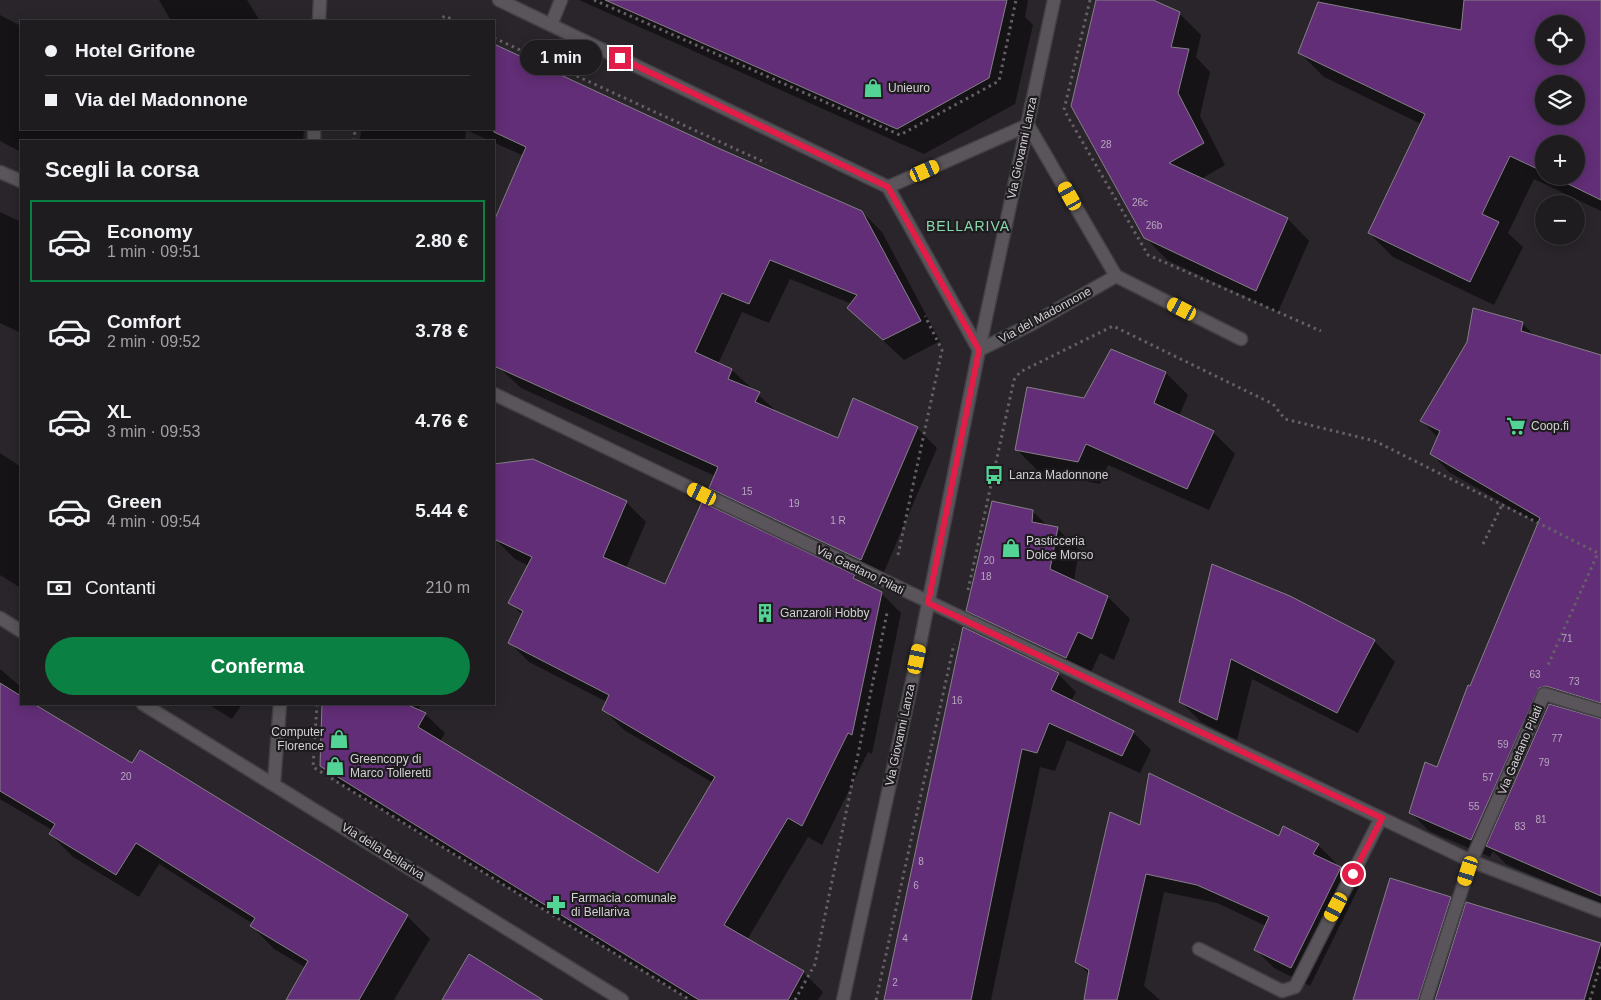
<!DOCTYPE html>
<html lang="it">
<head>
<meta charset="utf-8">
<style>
  :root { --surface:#1f1c20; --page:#272529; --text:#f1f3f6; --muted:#a1a1a5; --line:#3c3a3e; --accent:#0b8043 }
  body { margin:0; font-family:Arial,sans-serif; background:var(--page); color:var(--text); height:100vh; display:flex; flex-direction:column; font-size:19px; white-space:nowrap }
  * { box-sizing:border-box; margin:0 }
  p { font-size:16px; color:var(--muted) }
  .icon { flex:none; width:28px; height:28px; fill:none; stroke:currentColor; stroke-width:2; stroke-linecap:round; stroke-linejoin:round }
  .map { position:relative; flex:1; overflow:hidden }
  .sheet { position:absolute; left:20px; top:140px; width:475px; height:565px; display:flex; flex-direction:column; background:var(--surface); border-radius:0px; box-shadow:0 2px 12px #0003,0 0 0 1px var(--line) }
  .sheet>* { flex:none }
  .hud { position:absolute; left:20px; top:20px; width:475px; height:110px; border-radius:0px; box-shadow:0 2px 12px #0003,0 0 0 1px var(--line); display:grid; align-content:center; height:110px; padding:0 25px; background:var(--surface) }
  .buttons { position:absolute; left:1535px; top:15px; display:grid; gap:10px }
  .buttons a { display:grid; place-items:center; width:50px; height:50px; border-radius:50%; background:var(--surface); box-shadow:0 2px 12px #0003,0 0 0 1px var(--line); font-size:25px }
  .end { position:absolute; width:22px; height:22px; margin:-11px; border:6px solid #e11d48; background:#fff; box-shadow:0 0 0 2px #fff }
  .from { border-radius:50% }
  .bubble { position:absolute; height:35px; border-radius:18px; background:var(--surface); box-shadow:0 2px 12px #0003,0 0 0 1px var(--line); font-size:16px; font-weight:800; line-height:35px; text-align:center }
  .car { position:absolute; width:15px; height:30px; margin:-15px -8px; border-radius:6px; box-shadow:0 0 4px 1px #0007; background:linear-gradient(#f5c518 24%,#345 0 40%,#f5c518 0 76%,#345 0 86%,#f5c518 0) }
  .hud b { display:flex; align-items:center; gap:18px; height:48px; font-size:19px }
  .hud b+b { border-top:1px solid var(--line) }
  .hud i { width:12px; height:12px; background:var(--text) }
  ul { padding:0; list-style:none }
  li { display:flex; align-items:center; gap:15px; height:82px; margin:0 10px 8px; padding:0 15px; border:2px solid transparent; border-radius:0px }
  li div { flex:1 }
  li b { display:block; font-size:19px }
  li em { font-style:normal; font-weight:800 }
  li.active { border-color:var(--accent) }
  li>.icon { width:45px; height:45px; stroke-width:1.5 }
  h2 { padding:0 25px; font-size:22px; line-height:60px }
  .pay { display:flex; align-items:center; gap:12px; height:55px; padding:0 25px; font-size:19px }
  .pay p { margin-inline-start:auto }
  .cta { display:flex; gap:10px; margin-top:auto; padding:10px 25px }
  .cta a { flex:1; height:58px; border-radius:30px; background:var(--accent); color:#fff; font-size:20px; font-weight:800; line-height:58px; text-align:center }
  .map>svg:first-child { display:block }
  .shadow { fill:#0007; fill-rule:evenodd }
  .building { fill:#622e77; stroke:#848086; fill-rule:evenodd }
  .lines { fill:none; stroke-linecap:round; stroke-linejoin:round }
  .service-casing { stroke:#434045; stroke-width:15 }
  .pedestrian-casing { stroke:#434045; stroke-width:15 }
  .minor-casing { stroke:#434045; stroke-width:15 }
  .path { stroke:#646065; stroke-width:3; stroke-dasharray:2.5 4; stroke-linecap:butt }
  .service { stroke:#59555a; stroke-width:12 }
  .pedestrian { stroke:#59555a; stroke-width:12 }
  .minor { stroke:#59555a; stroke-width:12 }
  .route { stroke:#e11d48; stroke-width:6 }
  .labels { text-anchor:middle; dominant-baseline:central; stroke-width:4.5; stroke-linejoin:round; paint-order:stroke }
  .number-label { font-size:10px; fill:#b6a8bc }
  .poi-label { font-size:12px; fill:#d2d0d3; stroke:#1f1c20; text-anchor:start }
  .street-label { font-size:12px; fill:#d2d0d3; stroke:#1f1c20 }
  .neighbourhood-label { font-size:14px; letter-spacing:1px; fill:#8ad9ae; stroke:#1f1c20 }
</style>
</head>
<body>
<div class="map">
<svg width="1601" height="1000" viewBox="0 0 1601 1000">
  <rect width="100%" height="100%" fill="#29252a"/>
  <path class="shadow" d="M159,0H247L260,21H171Z
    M579,0H1028L1025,17L1033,25L1015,104L924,154Z
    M1097,0H1149L1179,13L1201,35L1196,57L1210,72L1200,116L1225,165L1201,179L1288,219L1309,241L1278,312L1167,260L1145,237Z
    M1320,0H1601V211L1534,179L1508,233L1523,247L1494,305L1393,257L1369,233L1421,124L1324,77L1300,53ZM1544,24H1576V56H1544ZM1544,84H1576V116H1544ZM1544,144H1576V176H1544Z
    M0,15L21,26V129H304L303,141H21V152L0,141Z
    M494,45L718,150L862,212L882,232L940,341L904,360L848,308L852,304L790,279L769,323L742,312L718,364L732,370L779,414L839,440L917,428L937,448L881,579L730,507L710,487L715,476L521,388L494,363V224L524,156L466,130L465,141H360L361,129H494Z
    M0,212L21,222V333L0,323Z
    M1474,309L1523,324L1537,338L1601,357V715L1565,704L1554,707L1601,720V905L1506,864L1493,851L1490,857L1429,831L1411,813L1438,769L1539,524L1449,472L1431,453L1438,438L1422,421L1468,342Z
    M1111,350L1166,373L1188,395L1179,416L1213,432L1235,454L1209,510L1108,465L1100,484L1039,472L1017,450L1085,400Z
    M0,453L21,467V588L0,575Z
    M533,460L626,502L646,522L626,568L666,586L854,576L861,584L881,593L901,613L872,754L868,752L822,845L808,837L747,940L803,972L823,992L818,1000H690L342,785L322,765L324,704H420L419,711L425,714L445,733L440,742L658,875L713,783L624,730L604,710L607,702L529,662L509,642L522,615L510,602L529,566L515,559L495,539L494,465Z
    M1032,511L1048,526L1057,528L1079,550L1074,581L1108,597L1130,619L1114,660L1100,653L1088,679L990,632L968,610Z
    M1290,598L1374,641L1395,662L1358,733L1252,679L1237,740L1201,722L1181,702Z
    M0,669L21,687V704H32L133,765L407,916L430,939L394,1000H287L306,968L274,949L252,926L253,924L159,864L139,897L73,857L50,834L52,830L0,799Z
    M1058,674L1076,692L1071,701L1133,732L1151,750L1140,773L1067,740L1055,771L1040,767L991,1000H885Z
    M208,704H242L232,719Z
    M1141,826L1279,837L1318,845L1337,864L1336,866L1359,887L1310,986L1274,968L1255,949L1266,926L1217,903L1164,892L1144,986L1160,1000H1086L1090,975L1077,962Z
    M1450,898L1464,912L1467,903L1601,945V1000H1355Z"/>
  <path class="building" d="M605,0H1007L989,78L897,129Z
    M1096,0H1153L1180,12L1171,47L1189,49L1178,93L1204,143L1169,163L1288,218L1256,291L1144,238L1071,106Z
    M1464,0H1601V200L1552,176H1576V144H1544V172L1510,156L1482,214L1499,222L1470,282L1368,233L1425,114L1298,53L1318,2L1461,30ZM1544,24H1576V56H1544ZM1544,84H1576V116H1544Z
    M494,44L718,148L862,211L921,321L883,340L847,308L857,295L770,260L749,304L722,293L695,352L732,369L728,379L760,392L755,402L838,438L853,398L918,427L861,560L709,488L718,467L494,366V221L526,147L494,132Z
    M1473,308L1523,322L1521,331L1601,355V703L1546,686L1539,688L1471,840L1409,813L1425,762L1437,767L1468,685L1470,686L1540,518L1430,454L1440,431L1420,421L1467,342Z
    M1111,349L1166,372L1154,403L1214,431L1187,489L1086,444L1078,462L1015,450L1027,387L1084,398Z
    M533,459L627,501L603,557L665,584L702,502L855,575L853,578L882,592L852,735L848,733L802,826L788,818L724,925L804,971L788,1000H699L320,766L322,704H406L426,713L418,727L658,873L715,777L602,710L609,695L508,643L523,611L508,603L532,557L494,539V464Z
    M992,501L1033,510L1032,522L1058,527L1050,569L1108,596L1092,639L1078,632L1066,658L966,611Z
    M1212,564L1290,596L1375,640L1337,713L1231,659L1217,720L1179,702Z
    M963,627L1059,673L1051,690L1134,731L1122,756L1049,723L1037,753L1022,749L971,1000H884Z
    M0,683L21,696V704H34L132,763L140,750L408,915L359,1000H286L308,961L250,926L255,918L136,843L116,875L49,834L55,824L0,791Z
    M1549,704L1601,719V896L1486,846Z
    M1149,773L1279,836L1283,826L1319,844L1313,854L1341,867L1291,968L1254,950L1269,917L1197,885L1146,874L1117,1000H1084L1089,970L1075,962L1110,812L1140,825Z
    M1390,878L1451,897L1418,1000H1353Z
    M1466,902L1601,943L1584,1000H1435Z
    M469,954L543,1000H442Z"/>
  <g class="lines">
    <g class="service-casing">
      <path id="service" d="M551,25L561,0
        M1199,949L1282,991L1295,987L1381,818"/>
    </g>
    <g class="pedestrian-casing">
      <path id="pedestrian" d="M1512,767L1544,694L1601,711"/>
    </g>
    <g class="minor-casing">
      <path id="minor" d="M499,0L888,187L979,350L1030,325L1116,276
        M319,21L320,0
        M314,141V129
        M0,172L21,181
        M888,187L1028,125L1116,276L1241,339
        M494,394L1471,861L1601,911
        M0,618L21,631
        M143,704L622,1000
        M274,783L280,704
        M843,1000L917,659L979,350L1054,0
        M1426,1000L1471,861L1512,767"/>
    </g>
    <path class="path" d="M594,0L900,135L999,81L1016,0
      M1090,0L1064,110L1148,255L1321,331
      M437,21L445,16L456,21
      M494,38L766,163
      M354,141L355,129
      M1483,544L1502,505
      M898,555L942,350L925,316
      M968,590L1014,380L1020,372L1113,326L1273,404L1285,419L1375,441L1598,553L1548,665
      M317,704L313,767L690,1000
      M795,1000L815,964L887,613
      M876,1000L954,644
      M1590,1000L1601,962"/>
    <use href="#service" class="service"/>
    <use href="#pedestrian" class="pedestrian"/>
    <use href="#minor" class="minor"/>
  </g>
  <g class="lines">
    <path class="route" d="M620,58L888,187L979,350L928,603L1382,818L1353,874"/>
  </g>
  <defs>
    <g id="shop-bare" transform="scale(1.5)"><path d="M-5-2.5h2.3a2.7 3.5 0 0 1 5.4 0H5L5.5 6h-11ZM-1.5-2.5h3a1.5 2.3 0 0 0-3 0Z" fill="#54d396" stroke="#1f1c20" stroke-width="2.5" paint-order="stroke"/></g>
    <g id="supermarket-bare" transform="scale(1.5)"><path d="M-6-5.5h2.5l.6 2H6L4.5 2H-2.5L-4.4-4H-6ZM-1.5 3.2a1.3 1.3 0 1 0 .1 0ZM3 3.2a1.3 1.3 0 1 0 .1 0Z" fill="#54d396" stroke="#1f1c20" stroke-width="2.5" paint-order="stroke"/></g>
    <g id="bus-bare" transform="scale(1.5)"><path d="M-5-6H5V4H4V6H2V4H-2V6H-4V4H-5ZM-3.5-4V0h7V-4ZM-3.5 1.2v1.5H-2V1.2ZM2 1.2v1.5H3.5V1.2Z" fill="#54d396" stroke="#1f1c20" stroke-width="2.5" paint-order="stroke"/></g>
    <g id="building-bare" transform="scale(1.5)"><path d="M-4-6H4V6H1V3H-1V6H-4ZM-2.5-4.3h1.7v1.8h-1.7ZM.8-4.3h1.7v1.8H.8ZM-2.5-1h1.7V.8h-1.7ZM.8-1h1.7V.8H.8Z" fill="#54d396" stroke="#1f1c20" stroke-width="2.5" paint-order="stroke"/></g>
    <g id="pharmacy-bare" transform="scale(1.5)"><path d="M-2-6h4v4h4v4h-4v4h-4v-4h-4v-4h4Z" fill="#54d396" stroke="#1f1c20" stroke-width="2.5" paint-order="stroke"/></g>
  </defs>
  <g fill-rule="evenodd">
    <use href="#shop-bare" x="873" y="88"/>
    <use href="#supermarket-bare" x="1516" y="426"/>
    <use href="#bus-bare" x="994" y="475"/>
    <use href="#shop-bare" x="1011" y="548"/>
    <use href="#building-bare" x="765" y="613"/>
    <use href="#shop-bare" x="339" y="739"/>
    <use href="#shop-bare" x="335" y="766"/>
    <use href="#pharmacy-bare" x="556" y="905"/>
  </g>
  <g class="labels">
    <g class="number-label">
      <text x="1106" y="144">28</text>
      <text x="1140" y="202">26c</text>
      <text x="1154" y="225">26b</text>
      <text x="747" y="491">15</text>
      <text x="794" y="503">19</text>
      <text x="838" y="520">1 R</text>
      <text x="989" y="560">20</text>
      <text x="986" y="576">18</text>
      <text x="1567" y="638">71</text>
      <text x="1535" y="674">63</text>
      <text x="1574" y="681">73</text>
      <text x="957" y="700">16</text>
      <text x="1557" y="738">77</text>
      <text x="1503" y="744">59</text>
      <text x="1544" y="762">79</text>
      <text x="126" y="776">20</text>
      <text x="1488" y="777">57</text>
      <text x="1474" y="806">55</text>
      <text x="1541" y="819">81</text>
      <text x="1520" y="826">83</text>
      <text x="921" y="861">8</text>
      <text x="916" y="885">6</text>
      <text x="905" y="938">4</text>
      <text x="895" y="982">2</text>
    </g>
    <g class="poi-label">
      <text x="888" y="88">Unieuro</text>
      <text x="1531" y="426">Coop.fi</text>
      <text x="1009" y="475">Lanza Madonnone</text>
      <text x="1026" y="541">Pasticceria<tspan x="1026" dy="14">Dolce Morso</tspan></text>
      <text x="780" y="613">Ganzaroli Hobby</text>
      <text x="324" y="732" text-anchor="end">Computer<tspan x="324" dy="14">Florence</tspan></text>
      <text x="350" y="759">Greencopy di<tspan x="350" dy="14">Marco Tolleretti</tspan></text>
      <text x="571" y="898">Farmacia comunale<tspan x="571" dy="14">di Bellariva</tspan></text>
    </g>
    <g class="street-label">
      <text transform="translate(1022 148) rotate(-78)">Via Giovanni Lanza</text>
      <text transform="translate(1045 315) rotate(-29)">Via del Madonnone</text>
      <text transform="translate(860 570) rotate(26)">Via Gaetano Pilati</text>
      <text transform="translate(900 735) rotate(-78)">Via Giovanni Lanza</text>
      <text transform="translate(1520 750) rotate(-67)">Via Gaetano Pilati</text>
      <text transform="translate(383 851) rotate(32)">Via della Bellariva</text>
    </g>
    <g class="neighbourhood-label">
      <text x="968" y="226">BELLARIVA</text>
    </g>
  </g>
</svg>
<div class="buttons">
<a><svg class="icon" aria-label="locate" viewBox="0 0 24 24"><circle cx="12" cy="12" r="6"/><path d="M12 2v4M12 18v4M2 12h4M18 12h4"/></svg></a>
<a><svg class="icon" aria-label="layers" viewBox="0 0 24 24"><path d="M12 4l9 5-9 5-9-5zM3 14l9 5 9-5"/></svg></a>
<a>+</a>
<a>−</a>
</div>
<i class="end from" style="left:1353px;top:874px"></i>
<i class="end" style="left:620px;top:58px"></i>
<div class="bubble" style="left:520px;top:40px;width:82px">1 min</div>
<i class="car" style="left:925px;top:171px;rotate:66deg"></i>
<i class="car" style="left:1070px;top:196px;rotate:331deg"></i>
<i class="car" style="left:1182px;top:309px;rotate:297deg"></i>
<i class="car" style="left:702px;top:494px;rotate:296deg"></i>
<i class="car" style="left:917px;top:659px;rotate:12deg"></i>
<i class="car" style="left:1468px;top:871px;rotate:198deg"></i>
<i class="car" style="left:1336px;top:907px;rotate:208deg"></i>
<div class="hud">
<b><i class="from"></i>Hotel Grifone</b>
<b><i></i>Via del Madonnone</b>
</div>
<section class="sheet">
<h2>Scegli la corsa</h2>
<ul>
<li class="active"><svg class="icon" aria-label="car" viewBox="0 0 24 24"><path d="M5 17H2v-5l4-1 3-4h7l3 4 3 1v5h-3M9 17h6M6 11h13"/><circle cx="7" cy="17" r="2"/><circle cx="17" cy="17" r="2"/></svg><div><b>Economy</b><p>1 min · 09:51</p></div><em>2.80 €</em></li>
<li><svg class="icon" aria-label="car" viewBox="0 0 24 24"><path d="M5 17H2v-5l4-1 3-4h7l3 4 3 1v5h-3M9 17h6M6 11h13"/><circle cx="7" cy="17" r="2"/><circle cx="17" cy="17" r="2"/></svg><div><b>Comfort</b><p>2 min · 09:52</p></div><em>3.78 €</em></li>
<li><svg class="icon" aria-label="car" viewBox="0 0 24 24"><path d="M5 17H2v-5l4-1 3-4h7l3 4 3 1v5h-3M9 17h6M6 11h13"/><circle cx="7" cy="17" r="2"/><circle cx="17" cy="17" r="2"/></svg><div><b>XL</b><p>3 min · 09:53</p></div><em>4.76 €</em></li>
<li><svg class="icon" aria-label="car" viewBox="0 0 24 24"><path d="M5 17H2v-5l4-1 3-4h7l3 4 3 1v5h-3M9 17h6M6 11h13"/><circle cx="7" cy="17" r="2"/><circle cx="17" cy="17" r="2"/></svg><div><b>Green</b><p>4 min · 09:54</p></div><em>5.44 €</em></li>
</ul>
<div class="pay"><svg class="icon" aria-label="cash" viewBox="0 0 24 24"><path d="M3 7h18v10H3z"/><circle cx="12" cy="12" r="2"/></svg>Contanti<p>210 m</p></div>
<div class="cta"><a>Conferma</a></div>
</section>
</div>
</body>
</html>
